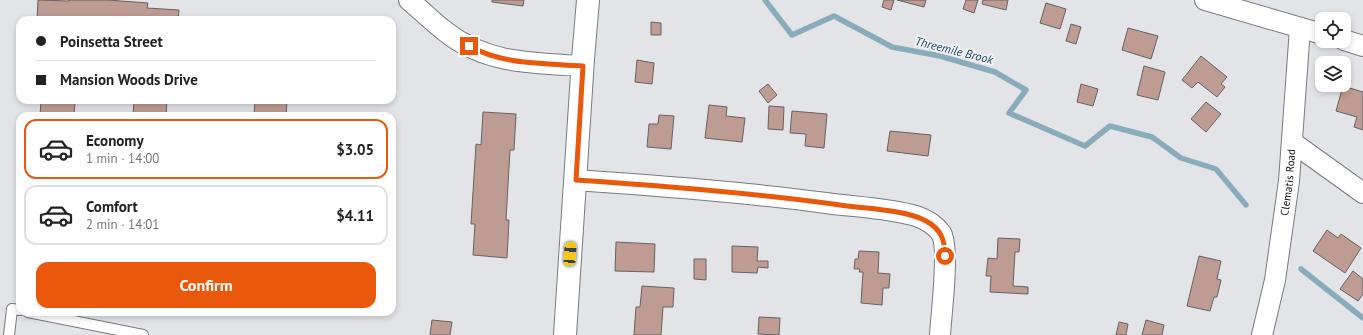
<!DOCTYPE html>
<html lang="en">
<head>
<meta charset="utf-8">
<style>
  :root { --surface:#fff; --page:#f2f2f2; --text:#222; --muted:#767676; --line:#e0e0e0; --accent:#ea580c }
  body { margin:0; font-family:"PT Sans",sans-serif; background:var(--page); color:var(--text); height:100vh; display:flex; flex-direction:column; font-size:15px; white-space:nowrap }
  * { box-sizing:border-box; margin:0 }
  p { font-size:13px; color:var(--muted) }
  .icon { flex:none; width:22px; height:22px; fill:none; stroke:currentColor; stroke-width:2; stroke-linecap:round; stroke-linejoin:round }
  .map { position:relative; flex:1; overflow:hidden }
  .details { position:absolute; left:16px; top:112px; width:380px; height:204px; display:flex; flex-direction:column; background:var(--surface); border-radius:12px; box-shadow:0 2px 6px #0003 }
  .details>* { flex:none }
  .banner { position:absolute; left:16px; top:16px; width:380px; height:88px; border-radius:12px; box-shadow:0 2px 6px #0003; display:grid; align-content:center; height:88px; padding:0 20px; background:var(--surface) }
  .controls { position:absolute; left:1315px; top:12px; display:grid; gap:8px }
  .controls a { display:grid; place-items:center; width:36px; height:36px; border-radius:8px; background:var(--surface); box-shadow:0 2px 6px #0003; font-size:20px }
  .end { position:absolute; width:18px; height:18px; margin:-9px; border:5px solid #ea580c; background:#fff; box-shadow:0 0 0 2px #fff }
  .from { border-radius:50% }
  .car { position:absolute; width:12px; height:24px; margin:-12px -6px; border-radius:5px; box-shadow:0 0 3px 1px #0007; background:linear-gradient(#f5c518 24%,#345 0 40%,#f5c518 0 76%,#345 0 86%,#f5c518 0) }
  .banner b { display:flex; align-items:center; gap:14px; height:38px; font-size:15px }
  .banner b+b { border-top:1px solid var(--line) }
  .banner i { width:10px; height:10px; background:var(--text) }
  ul { padding:7px 0 0; list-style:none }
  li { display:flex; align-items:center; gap:12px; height:60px; margin:0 8px 6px; padding:0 12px; border:2px solid var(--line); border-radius:12px }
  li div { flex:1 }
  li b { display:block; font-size:15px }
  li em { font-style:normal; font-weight:800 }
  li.current { border-color:var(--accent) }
  li>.icon { width:36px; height:36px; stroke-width:1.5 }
  .cta { display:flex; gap:8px; margin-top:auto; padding:8px 20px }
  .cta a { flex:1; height:46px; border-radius:12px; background:var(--accent); color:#fff; font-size:16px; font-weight:800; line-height:46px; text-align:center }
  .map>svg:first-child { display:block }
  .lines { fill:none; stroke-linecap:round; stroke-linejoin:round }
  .stream { stroke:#8aacba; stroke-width:5.5 }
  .building { fill:#be9c93; stroke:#666261 }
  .service-casing { stroke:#797a7d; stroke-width:12 }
  .minor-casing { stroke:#797a7d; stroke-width:22 }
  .secondary-casing { stroke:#797a7d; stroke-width:24 }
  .service { stroke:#fff; stroke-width:10 }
  .minor { stroke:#fff; stroke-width:20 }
  .secondary { stroke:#fff; stroke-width:22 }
  .route { stroke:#ea580c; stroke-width:5 }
  .labels { text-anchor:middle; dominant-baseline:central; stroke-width:4; stroke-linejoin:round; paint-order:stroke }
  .street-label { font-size:11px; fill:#0d0e0f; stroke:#f0f1f5 }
  .water-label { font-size:12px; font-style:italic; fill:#174758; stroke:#f0f1f5 }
</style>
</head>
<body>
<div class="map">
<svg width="1363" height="335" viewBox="0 0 1363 335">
  <rect width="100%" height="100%" fill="#e3e4e8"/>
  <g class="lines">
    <path class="stream" d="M765,0L792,35L834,16L892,47L940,56L995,72L1026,90L1009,113L1085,146L1110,126L1152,137L1181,158L1216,169L1246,205
      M1301,269L1363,318"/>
  </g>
  <path class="building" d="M38,0L69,1V0H108L148,3L147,8L179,10L178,20H37Z
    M492,0H524L523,6L492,2Z
    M884,0H894L891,10L882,7Z
    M897,0H926L924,7Z
    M966,0H978L974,13L963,9Z
    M983,0H1008L1006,10L982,4Z
    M1046,3L1066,9L1060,29L1040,23Z
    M651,22L661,23V35H651Z
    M1071,24L1081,27L1076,44L1066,41Z
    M1128,28L1158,36L1151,59L1122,50Z
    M1201,56L1227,77L1221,84L1225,87L1217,97L1198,82L1192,88L1182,80Z
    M637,60L654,63L652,84L635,82Z
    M1144,66L1165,72L1158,100L1137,95Z
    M768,84L777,95L768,103L759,91Z
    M1081,84L1098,89L1093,106L1077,102Z
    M1343,86L1363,92V130L1354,127L1357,117L1336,111Z
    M41,100H78V103L75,102L74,116H40Z
    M134,100H167L166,116H133Z
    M255,100L287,102L286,116H254Z
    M1206,102L1221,114L1206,132L1191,119Z
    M709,105L727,107L726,116L745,118L742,142L705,138Z
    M769,106L784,107L783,130L768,129Z
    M792,111L827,114L824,148L805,146L806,134L790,133Z
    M483,112L516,114L514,150H510L506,220H509L507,258L473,255L475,224H471L476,144L481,145Z
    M659,115L674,116L671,149L647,147L649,124H658Z
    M890,131L931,135L928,156L887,151Z
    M392,160L395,161L392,213Z
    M1327,230L1338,238L1341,234L1361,248L1345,273L1313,251Z
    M998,238L1020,239L1019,252H1015L1013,286L1028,287V294L990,292L991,276H986L988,258L997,259Z
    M616,242L655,244L654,272L615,271Z
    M732,246L758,247L757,261H768V268L758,267L757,273L732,272Z
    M859,251L879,252L878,273L890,274L889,288H883L882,305L861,303L863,272H859L860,269H854L855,259H858Z
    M1199,256L1221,261L1217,279L1221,280L1217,297H1214L1210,311L1187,306Z
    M694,259H706V280L694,279Z
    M1353,271L1363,279V294L1358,301L1340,289Z
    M642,286L674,288L673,307H663L661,335H634L636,307H640Z
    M759,317L780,318L779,335L758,334Z
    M432,320L452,322L450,335H430Z
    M1146,320L1164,325L1162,335H1142Z
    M1119,322L1128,324L1126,335H1116Z"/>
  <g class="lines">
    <g class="service-casing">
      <path id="service" d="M28,312L143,335
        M9,335L12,309L20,310"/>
    </g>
    <g class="minor-casing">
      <g id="minor">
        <path d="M409,0C422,11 433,22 446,32C486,64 534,63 583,66"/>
        <path d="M1205,0L1322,34"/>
        <path d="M1344,40L1363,46"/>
        <path d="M1292,142L1363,193"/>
        <path d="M576,180C659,186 743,192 826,203C855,207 888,208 916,216C925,219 935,225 941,233C950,247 941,316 940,335"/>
        <path id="s1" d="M1262,335L1275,280L1289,181L1300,28"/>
      </g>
    </g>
    <g class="secondary-casing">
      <path id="secondary" d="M565,335L583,59L588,0"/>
    </g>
    <use href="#service" class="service"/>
    <use href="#minor" class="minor"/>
    <use href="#secondary" class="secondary"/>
  </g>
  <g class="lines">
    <path class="route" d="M469,46C503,65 544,63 583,66L576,180C666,186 757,193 847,206C870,209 906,210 926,221C941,229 945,240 945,256"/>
  </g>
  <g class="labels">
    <g class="street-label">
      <text stroke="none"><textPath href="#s1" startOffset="155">Clematis Road</textPath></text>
    </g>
    <g class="water-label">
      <text transform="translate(954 50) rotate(14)">Threemile Brook</text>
    </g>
  </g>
</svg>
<div class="controls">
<a><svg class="icon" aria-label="locate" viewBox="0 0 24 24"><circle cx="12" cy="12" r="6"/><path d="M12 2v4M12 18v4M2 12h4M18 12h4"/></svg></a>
<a><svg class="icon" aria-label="layers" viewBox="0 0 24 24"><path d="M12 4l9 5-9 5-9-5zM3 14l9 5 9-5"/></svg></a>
</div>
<i class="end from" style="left:945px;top:256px"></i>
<i class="end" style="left:469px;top:46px"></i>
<i class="car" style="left:570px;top:254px;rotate:4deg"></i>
<div class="banner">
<b><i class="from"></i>Poinsetta Street</b>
<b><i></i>Mansion Woods Drive</b>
</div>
<section class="details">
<ul>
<li class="current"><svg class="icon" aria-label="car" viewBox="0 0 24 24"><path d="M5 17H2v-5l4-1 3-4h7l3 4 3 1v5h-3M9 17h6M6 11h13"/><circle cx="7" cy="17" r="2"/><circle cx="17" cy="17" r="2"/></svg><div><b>Economy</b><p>1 min · 14:00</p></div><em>$3.05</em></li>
<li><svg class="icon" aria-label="car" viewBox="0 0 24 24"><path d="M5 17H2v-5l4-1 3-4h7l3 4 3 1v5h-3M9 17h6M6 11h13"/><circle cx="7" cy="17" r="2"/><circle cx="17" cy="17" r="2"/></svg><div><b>Comfort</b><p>2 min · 14:01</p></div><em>$4.11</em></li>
</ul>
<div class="cta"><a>Confirm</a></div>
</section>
</div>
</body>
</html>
